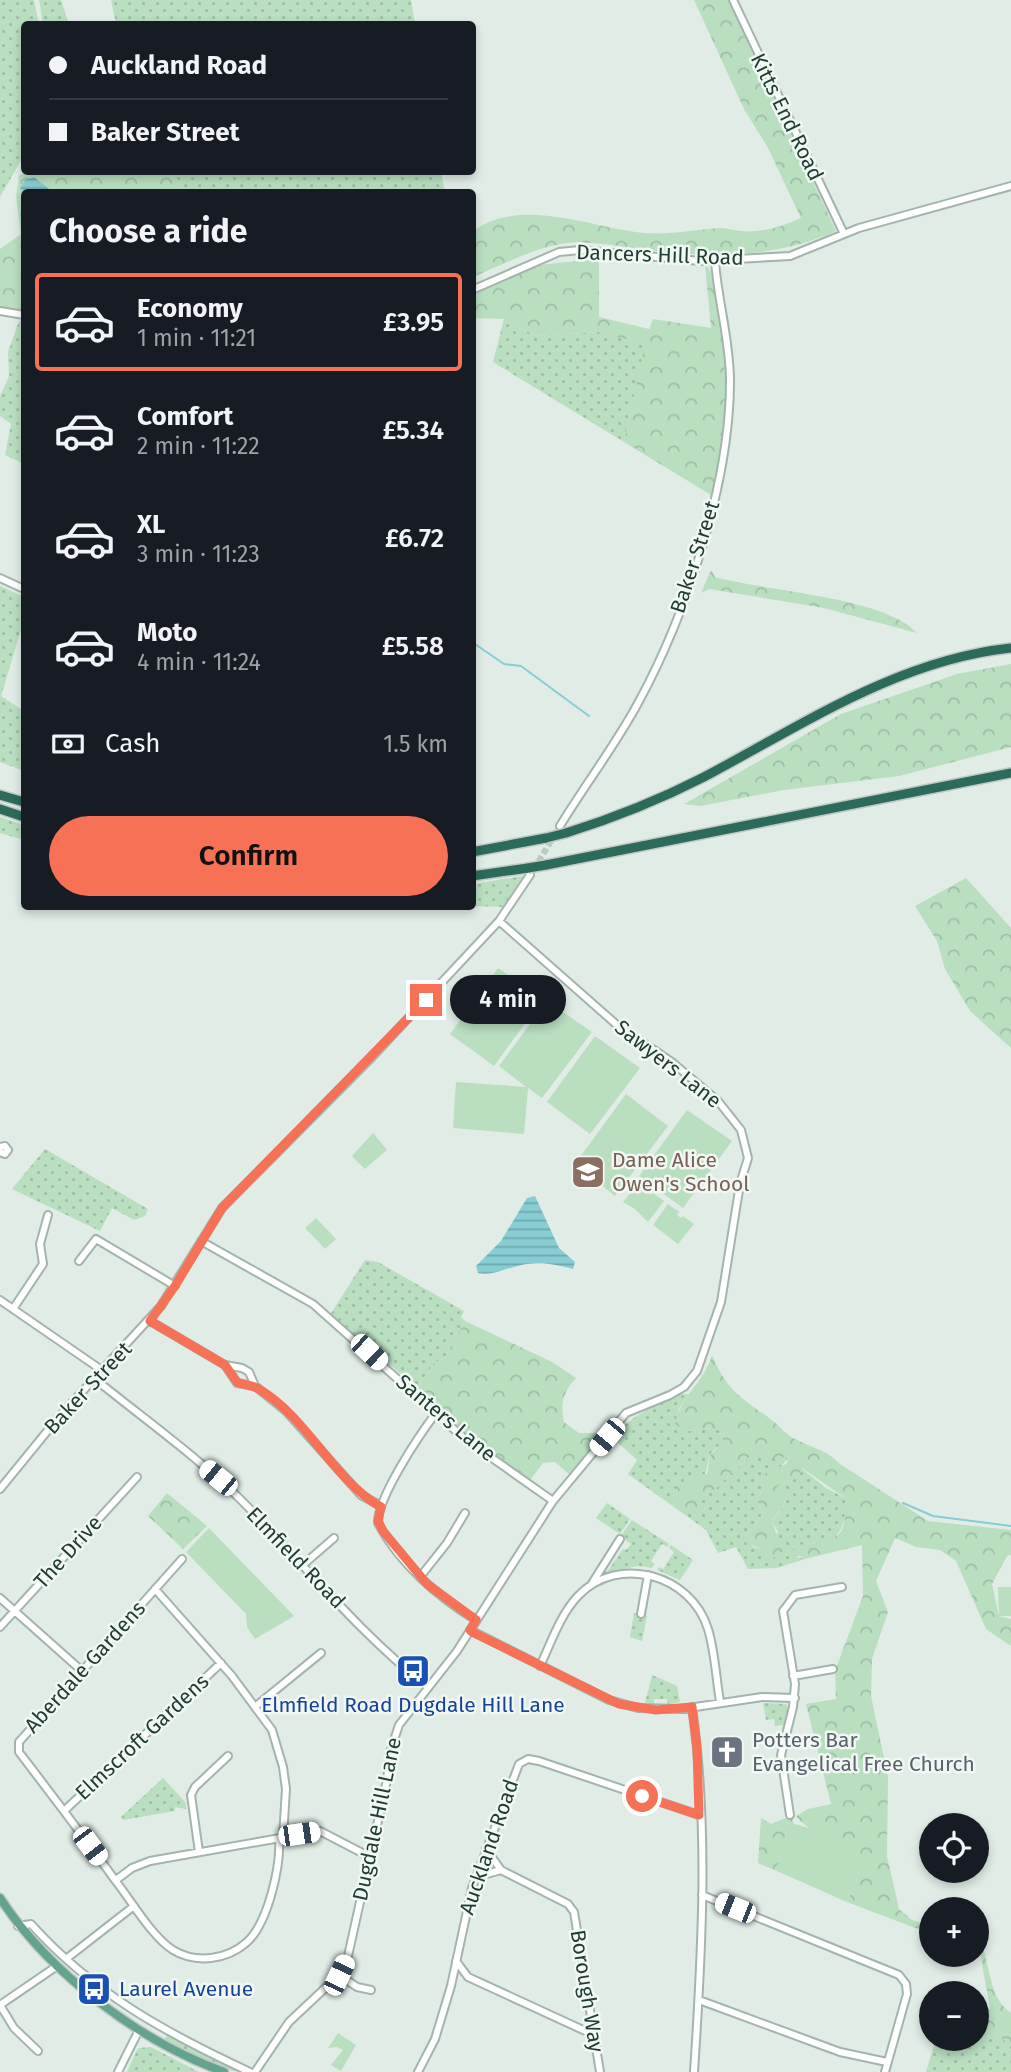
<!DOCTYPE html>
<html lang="en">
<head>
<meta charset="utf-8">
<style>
  :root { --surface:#171b24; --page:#20242c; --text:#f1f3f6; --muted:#9ea1a6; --line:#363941; --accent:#f67155 }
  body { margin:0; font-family:"Fira Sans",sans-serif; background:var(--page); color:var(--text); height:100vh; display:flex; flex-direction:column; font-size:26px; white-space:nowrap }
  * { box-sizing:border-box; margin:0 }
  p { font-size:23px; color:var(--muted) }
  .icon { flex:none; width:38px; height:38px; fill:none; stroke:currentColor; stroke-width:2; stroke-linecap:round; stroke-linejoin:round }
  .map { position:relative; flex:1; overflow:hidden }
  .drawer { position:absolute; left:21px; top:189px; width:455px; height:721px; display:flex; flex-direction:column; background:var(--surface); border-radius:7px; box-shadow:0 4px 10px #0003 }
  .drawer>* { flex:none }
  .banner { position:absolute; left:21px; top:21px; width:455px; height:154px; border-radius:7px; box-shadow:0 4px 10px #0003; display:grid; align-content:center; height:154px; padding:0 28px; background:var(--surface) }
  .fabs { position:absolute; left:919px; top:1813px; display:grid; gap:14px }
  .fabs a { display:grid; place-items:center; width:70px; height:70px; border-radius:50%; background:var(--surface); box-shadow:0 4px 10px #0003; font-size:35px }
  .end { position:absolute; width:32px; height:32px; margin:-16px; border:9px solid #f67155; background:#fff; box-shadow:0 0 0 4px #fff }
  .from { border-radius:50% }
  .bubble { position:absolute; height:49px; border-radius:24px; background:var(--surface); box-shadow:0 4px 10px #0003; font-size:23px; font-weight:600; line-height:49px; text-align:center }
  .car { position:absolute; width:21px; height:42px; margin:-21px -10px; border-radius:9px; box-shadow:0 0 5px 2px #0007; background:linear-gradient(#fff 24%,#345 0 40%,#fff 0 76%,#345 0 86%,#fff 0) }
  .banner b { display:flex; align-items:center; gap:24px; height:66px; font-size:26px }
  .banner b+b { border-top:2px solid var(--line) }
  .banner i { width:18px; height:18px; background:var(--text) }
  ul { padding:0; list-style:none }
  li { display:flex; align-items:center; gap:21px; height:98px; margin:0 14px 10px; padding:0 14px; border:4px solid transparent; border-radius:7px }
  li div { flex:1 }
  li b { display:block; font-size:26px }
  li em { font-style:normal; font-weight:600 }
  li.current { border-color:var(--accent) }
  li>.icon { width:63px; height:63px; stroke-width:1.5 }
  h2 { padding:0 28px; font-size:32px; line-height:84px }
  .pay { display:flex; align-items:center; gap:18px; height:77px; padding:0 28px; font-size:26px }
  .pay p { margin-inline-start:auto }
  .action { display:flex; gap:14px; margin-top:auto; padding:14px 28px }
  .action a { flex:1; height:80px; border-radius:42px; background:var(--accent); color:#111; font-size:28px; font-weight:600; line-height:80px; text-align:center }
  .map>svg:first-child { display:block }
  .grass { fill:url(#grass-dots) }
  .forest { fill:url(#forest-crowns) }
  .garden { fill:#b9dec0 }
  .water { fill:url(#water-rules) }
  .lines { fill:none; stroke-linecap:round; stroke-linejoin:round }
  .stream { stroke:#87cdd3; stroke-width:2 }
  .minor-tunnel { stroke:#bbc9c2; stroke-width:6; stroke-dasharray:6 3; stroke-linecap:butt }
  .minor-casing { stroke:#a4b4ad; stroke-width:10 }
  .major-casing { stroke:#c1c9c6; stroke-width:11 }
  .highway-casing { stroke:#c1c9c6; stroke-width:12 }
  .minor { stroke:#fff; stroke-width:6 }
  .major { stroke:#64a38e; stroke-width:8 }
  .highway { stroke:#2c6a59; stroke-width:9 }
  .highway-bridge-casing { stroke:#c1c9c6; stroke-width:12; stroke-linecap:butt }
  .highway-bridge { stroke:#2c6a59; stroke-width:9 }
  .route { stroke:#f67155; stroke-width:9 }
  .labels { text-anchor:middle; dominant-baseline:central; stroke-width:5; stroke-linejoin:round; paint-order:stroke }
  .street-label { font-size:21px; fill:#213d33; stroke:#f1f8f4 }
  .education-label { font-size:21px; fill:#785e54; stroke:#f1f8f4; text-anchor:start }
  .transit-label { font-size:21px; fill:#164399; stroke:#f1f8f4 }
  .worship-label { font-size:21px; fill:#5b616d; stroke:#f1f8f4; text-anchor:start }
</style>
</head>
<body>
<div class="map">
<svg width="1011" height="2072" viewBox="0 0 1011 2072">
  <defs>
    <pattern id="grass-dots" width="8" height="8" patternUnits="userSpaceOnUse" patternTransform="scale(1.75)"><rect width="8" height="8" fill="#b9dec0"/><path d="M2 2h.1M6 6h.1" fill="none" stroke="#9fbfa5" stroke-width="1.8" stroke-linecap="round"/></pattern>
    <pattern id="forest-crowns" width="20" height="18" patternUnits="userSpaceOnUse" patternTransform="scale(1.75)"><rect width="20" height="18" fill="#b9dec0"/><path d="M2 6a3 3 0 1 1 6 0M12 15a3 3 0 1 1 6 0" fill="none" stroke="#9fbfa5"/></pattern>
    <pattern id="water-rules" width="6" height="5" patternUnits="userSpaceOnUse" patternTransform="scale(1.75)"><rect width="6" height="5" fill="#87cdd3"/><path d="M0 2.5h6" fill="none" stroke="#6ea8ac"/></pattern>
  </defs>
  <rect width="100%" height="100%" fill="#e1ece6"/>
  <path class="grass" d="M0,0H34L39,24H24V155L0,197Z
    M39,0H61L69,24H43Z
    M111,0H411L415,24H116Z
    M168,172H441L445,192H176Z
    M504,319L536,336L598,332L646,344L624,442L493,362Z
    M19,321L24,322V464L5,455L11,424L0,416V396L9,376L8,352Z
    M0,586L24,597V620L1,696L24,711V771L0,762Z
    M0,817L24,825V840L0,833Z
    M523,876L503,907L473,906V884Z
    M45,1149L148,1209L145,1216L134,1220L112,1208L100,1231L12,1189Z
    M365,1260L378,1262L464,1311L461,1317L465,1321L445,1358L434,1363L418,1388L330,1315Z
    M682,1394H689L678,1410L686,1432L699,1428L725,1430L724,1441L710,1454L699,1499L715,1489L758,1449L789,1457L763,1488L757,1500L763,1514L748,1533L753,1547L761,1549L778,1532L772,1521L785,1504L783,1493L776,1486L797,1478L801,1468L826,1488L845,1498C846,1517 845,1529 830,1542H814L797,1557L805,1559L777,1568L748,1569L736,1547L718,1553L706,1530L628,1474L637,1460L614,1439C629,1414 656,1406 682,1394Z
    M607,1503L630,1519L620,1534L596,1518Z
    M632,1520L669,1544L667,1547L662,1544L651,1561L654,1564L652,1568L637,1566L600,1575L603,1570L607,1572L623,1549L626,1550L631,1544L620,1537Z
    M671,1545L693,1560L680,1580L657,1570L659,1567L663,1569L674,1552L669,1548Z
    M634,1613L647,1616L642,1641L630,1637Z
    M652,1675L677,1686L680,1702L667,1704V1699H654V1704L645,1703Z
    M763,1703L786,1704L789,1709L784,1725L775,1726L774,1719L766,1720Z
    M163,1778L186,1803V1809L175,1807V1811L123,1820L121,1817Z
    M977,2018L979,2023L1011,2045V2072H926L936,2039H976Z
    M167,2035L244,2072C216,2072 187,2051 164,2039Z
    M151,2047L199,2072H127L138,2048Z"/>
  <path class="forest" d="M694,0H728L836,231C776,258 713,258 648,250C622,247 593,241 568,243C535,247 502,265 473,277V231C521,196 591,228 644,233C668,235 694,230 719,228C726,228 732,230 740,231C762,233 781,227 801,218L768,148L744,109Z
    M25,172H172L187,192H24V311L0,308V249L21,234L16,197L19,176Z
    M599,259V317L649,329L653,319L711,328L705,264L710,270C728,353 733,412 711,495L624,442L645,344L598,332L536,336L504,319L473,318V294L538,265Z
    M711,570L715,577C764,591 885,597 917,633L824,608L709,589L701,593Z
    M1011,664V747L899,776L784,790L700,806L684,804L841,714L957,674Z
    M966,878L1011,928V1048L970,1011L945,969L937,941L915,906Z
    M465,1321L552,1362L576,1378C563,1392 560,1403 564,1422L579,1433H604V1436L569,1474L555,1462L543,1463L530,1480L456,1428L418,1388L434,1363L445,1358Z
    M712,1355C729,1394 740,1396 773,1421C780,1426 785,1434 793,1438C811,1448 826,1449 840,1464L928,1521L1011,1530V1555L1007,1556L992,1584L999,1616L1011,1619V1646L986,1629L956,1561L940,1550L916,1547L895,1538L876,1581L888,1612L872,1659L871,1696L888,1777L887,1856L899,1909L912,1920L931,1926V1934L847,1902L863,1864C847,1852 805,1829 796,1816L808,1809L831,1804L806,1704L836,1699L835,1671L863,1596L862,1545L805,1559L792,1552L799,1545C836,1538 847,1544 845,1498L802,1468L797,1478L777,1486L783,1493L785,1504L772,1520L781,1550L772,1560L761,1549L746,1543L748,1533L763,1514L757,1500L763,1488L762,1475L786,1464L789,1457L771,1458L758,1449L715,1489L700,1499L702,1506L697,1517L679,1509L670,1499C677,1484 689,1474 707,1474L710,1455L724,1441L725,1430L699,1428L686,1432L675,1424C680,1397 705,1381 712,1355Z
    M167,1493L207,1526L183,1549L148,1516Z
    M788,1817L792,1818L794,1824H789L777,1871L758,1863L761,1818L771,1824Z
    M977,1935C992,1960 986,1996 1011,2013V2045L979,2023L977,2011L990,2009Z"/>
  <path class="garden" d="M498,968L543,999L494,1066L450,1034Z
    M547,1001L592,1032L542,1098L528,1088L524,1134L453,1128L456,1082L526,1087L499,1066Z
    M595,1036L640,1068L590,1134L547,1102Z
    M626,1094L668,1126L615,1196L575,1164Z
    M687,1110L732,1141L683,1208L639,1176Z
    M373,1133L387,1150L365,1169L352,1156Z
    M639,1182L651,1195L653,1193L664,1201L648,1222L635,1209L623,1202Z
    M668,1204L679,1212L677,1215L681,1218L683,1216L694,1224L678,1244L653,1225Z
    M316,1218L336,1239L325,1249L305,1228Z
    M209,1528L294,1616L255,1639L247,1627L246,1614L186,1552Z
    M998,1587H1011V1616H999Z
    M789,1823C814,1827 848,1844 863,1864L847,1902L777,1871Z
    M338,2033L356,2045L341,2071L331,2065L343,2050L337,2047L328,2048Z"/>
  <path class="water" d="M34,177L53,192L24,193L20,188L25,180Z
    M535,1196L559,1248L575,1262L573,1269C557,1265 544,1262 528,1264C513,1265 492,1277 478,1273L476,1266L501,1241L527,1198Z"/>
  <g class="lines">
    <path class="stream" d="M472,642L504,664L521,666L589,716
      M903,1503L933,1516L1011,1526"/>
    <path class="minor-tunnel" d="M534,869L560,826"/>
    <g class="minor-casing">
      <path id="minor" d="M733,0L844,234
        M472,290L559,252L580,250L701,261L790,256L859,228L1011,186
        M0,311L24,315
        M0,578L24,589
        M560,826C585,785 614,747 637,705C686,616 730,483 730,381C730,340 718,302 715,261
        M0,1147L5,1146L8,1150L5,1154L0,1152
        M201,1241L313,1304L465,1439L553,1501
        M79,1261L96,1239L175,1286
        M0,1300L103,1371
        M13,1309L43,1264L40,1244L48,1215
        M150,1321L225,1365L242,1368L249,1372L255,1386
        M225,1365L237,1383L255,1386L286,1411L361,1495L381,1506
        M95,1379C143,1418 195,1455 239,1498C302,1561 358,1633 428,1687
        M436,1413C420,1434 377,1498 378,1523C399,1563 438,1597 476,1620
        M0,1489L58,1418L161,1306L222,1208L370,1059L499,921L530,875
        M182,1559L19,1742V1752C51,1794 84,1837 115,1880C130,1899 152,1937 173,1950C196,1964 227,1960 247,1942C268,1923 281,1866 279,1838
        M304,1564L334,1538
        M420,1577L447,1543L465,1513
        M591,1585L620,1539
        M155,1589L232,1676L272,1730L283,1767L286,1789L283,1837
        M0,1598L82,1671
        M641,1614L648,1575
        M0,1627L137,1477
        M470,1630L609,1700L638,1708L682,1709L762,1697L795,1698
        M540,1666C551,1643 560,1615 578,1596C618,1554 691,1574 708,1629C715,1652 716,1678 720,1702
        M793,1676L833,1669
        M256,1706L321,1653
        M692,1707C709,1827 702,1951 694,2072
        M64,1811L221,1663
        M790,1815L781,1755L793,1707L795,1684L783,1611L795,1595L842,1587
        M486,1849L501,1870L568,1904L574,1912L600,2072
        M199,1852L191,1795L195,1787L228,1756
        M476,1877L501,1870
        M116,1880L132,1868L150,1861L320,1831L368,1856
        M702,1895L899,1975L906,1984L907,1994L885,2072
        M18,1926L31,1924C94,1994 166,2033 250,2072
        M66,1959L134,1906
        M456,1961L468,1977L594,2035
        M339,1975L357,1987L371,1990
        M699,2000L840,2052L887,2062
        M38,2051L14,2028L0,2005L57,1966
        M118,2072L139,2030
        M255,2072L289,2022L339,1975L348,1956L387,1780L390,1752L399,1725L457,1651L553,1501L626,1413L670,1395L684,1387L697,1371L721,1302L740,1184L748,1158L741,1130L718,1101L673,1063L617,1025L499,921
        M418,2072L435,2039L451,1986L472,1888L519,1764L528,1759L539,1761L699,1815"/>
    </g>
    <g class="major-casing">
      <path id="major" d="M0,1898C50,1974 139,2041 224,2072"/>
    </g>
    <g class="highway-casing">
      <path id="highway" d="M0,795L24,802
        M0,809L24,817
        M566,833C614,818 659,800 704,777C802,725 898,660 1011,648
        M472,852L546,838
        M546,865L1011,773
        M472,876L528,868"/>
    </g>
    <use href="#minor" class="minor"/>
    <use href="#major" class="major"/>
    <use href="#highway" class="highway"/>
    <g class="highway-bridge-casing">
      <path id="highway-bridge" d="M546,838L566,833
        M528,868L546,865"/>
    </g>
    <use href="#highway-bridge" class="highway-bridge"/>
  </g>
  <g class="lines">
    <path class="route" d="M426,1000L222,1208L175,1286L150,1321L225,1365L237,1382C243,1385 251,1385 257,1388C308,1417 331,1478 381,1507L378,1521L383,1531L427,1584L476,1620L470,1630L472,1632L619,1704L656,1710L692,1707L697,1748L699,1815L642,1796"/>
  </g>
  <defs>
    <g id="school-square" transform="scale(1.75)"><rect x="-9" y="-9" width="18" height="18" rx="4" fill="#8d6e63" stroke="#f1f8f4"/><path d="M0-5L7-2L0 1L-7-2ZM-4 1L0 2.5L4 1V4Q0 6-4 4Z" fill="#fff"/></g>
    <g id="bus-square" transform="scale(1.75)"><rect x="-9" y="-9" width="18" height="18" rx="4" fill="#1a4fb4" stroke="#f1f8f4"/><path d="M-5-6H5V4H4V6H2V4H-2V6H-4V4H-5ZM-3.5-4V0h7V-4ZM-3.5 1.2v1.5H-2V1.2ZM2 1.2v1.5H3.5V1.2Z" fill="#fff"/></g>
    <g id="church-square" transform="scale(1.75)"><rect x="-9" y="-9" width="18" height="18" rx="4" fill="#6b7280" stroke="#f1f8f4"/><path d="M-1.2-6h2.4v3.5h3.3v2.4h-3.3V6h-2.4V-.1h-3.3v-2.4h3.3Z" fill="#fff"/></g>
  </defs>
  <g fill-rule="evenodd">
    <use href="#school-square" x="588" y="1172"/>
    <use href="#bus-square" x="413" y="1671"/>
    <use href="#church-square" x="727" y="1752"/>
    <use href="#bus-square" x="94" y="1989"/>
  </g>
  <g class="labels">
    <g class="street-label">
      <text transform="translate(787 117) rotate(64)">Kitts End Road</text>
      <text transform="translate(660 255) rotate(2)">Dancers Hill Road</text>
      <text transform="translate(695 557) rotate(-72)">Baker Street</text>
      <text transform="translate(668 1064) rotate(38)">Sawyers Lane</text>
      <text transform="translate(88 1388) rotate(-47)">Baker Street</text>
      <text transform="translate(446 1418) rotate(40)">Santers Lane</text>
      <text transform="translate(68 1552) rotate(-48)">The Drive</text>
      <text transform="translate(296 1558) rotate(46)">Elmfield Road</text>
      <text transform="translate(85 1667) rotate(-48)">Aberdale Gardens</text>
      <text transform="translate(142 1737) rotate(-43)">Elmscroft Gardens</text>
      <text transform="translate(377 1819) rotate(-78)">Dugdale Hill Lane</text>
      <text transform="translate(489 1847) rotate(-71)">Auckland Road</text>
      <text transform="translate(587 1991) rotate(81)">Borough Way</text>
    </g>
    <g class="education-label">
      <text x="612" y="1160">Dame Alice<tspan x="612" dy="24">Owen's School</tspan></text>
    </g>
    <g class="transit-label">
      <text x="413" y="1705">Elmfield Road Dugdale Hill Lane</text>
      <text x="119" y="1989" text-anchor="start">Laurel Avenue</text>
    </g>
    <g class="worship-label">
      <text x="752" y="1740">Potters Bar<tspan x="752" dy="24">Evangelical Free Church</tspan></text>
    </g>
  </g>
</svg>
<div class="fabs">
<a><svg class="icon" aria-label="locate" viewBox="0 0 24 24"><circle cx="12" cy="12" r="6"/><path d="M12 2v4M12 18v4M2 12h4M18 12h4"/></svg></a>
<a>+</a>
<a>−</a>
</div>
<i class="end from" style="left:642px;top:1796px"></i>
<i class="end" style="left:426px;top:1000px"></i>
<div class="bubble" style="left:450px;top:975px;width:116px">4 min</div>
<i class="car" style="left:369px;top:1352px;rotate:133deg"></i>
<i class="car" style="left:607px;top:1437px;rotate:220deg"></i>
<i class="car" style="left:218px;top:1478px;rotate:309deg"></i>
<i class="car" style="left:299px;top:1834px;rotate:82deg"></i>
<i class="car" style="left:90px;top:1846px;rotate:143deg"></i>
<i class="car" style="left:735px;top:1908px;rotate:292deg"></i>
<i class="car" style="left:339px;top:1975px;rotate:25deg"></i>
<div class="banner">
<b><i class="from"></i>Auckland Road</b>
<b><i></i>Baker Street</b>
</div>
<section class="drawer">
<h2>Choose a ride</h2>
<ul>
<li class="current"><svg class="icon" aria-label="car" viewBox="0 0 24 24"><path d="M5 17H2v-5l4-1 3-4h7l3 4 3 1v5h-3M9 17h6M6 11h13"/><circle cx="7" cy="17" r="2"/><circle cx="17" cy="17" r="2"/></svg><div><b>Economy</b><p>1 min · 11:21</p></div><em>£3.95</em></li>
<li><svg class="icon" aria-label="car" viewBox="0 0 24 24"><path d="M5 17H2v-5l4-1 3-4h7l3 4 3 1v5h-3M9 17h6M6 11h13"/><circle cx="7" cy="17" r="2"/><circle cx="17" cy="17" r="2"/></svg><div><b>Comfort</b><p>2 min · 11:22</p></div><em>£5.34</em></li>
<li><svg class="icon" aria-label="car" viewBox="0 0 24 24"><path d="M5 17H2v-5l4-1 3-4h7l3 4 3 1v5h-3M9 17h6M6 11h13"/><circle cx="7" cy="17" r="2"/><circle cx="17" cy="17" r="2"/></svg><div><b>XL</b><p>3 min · 11:23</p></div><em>£6.72</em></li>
<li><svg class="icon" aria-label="car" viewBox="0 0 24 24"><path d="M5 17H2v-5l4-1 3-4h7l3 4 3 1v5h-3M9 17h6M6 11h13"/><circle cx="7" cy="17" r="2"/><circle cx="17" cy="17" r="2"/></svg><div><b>Moto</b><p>4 min · 11:24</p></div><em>£5.58</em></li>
</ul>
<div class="pay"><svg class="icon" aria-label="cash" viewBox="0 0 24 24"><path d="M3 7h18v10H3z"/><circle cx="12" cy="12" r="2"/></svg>Cash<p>1.5 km</p></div>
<div class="action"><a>Confirm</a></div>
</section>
</div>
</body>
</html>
